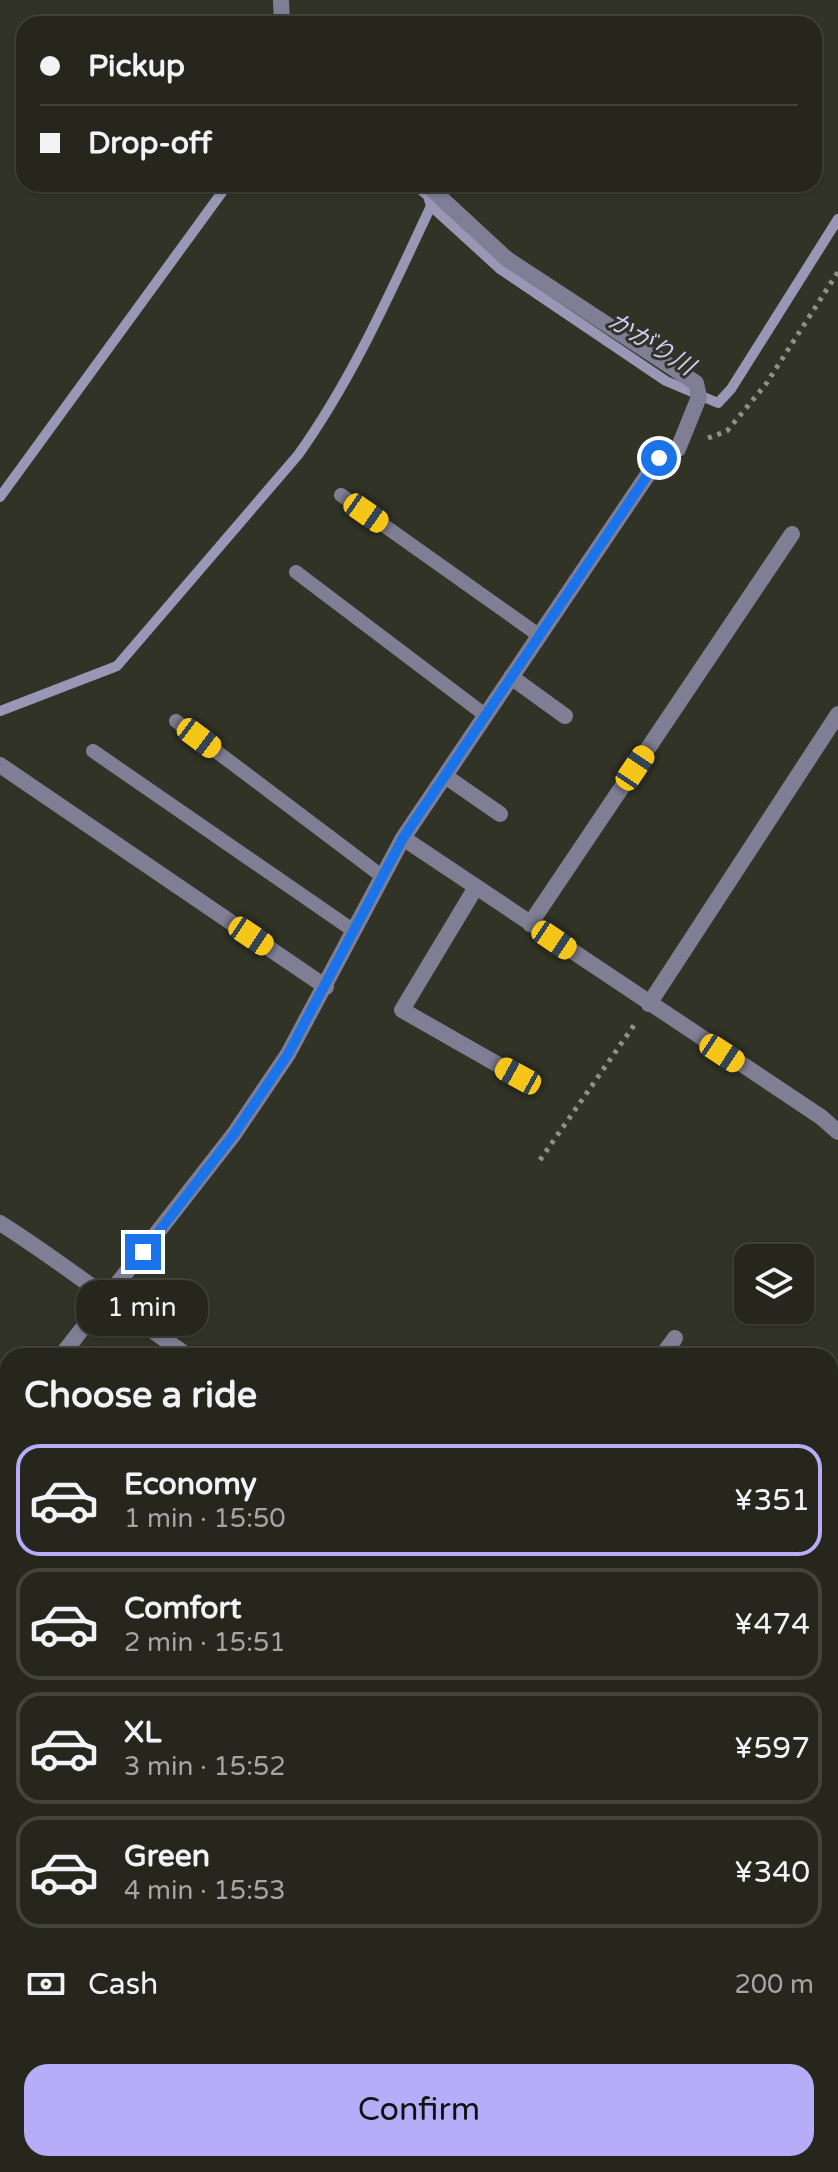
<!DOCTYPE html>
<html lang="en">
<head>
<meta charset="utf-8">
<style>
  :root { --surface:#26261d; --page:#2e2e26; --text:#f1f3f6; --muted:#a4a5a4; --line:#42433b; --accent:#b6acf8 }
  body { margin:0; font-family:"Varela Round","Noto Sans JP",sans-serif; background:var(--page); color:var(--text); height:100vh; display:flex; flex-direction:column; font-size:30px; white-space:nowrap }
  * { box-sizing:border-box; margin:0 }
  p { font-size:26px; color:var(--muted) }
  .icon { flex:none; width:44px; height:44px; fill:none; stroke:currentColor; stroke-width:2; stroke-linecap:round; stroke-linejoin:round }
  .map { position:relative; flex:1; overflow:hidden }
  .sheet { position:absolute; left:0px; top:1348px; width:838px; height:824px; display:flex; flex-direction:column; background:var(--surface); border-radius:24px 24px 0 0; box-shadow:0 2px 6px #0004,0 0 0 2px var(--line) }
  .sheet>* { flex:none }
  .top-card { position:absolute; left:16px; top:16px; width:806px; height:176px; border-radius:24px; box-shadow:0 2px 6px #0004,0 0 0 2px var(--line); display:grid; align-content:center; height:176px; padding:0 24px; background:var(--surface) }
  .buttons { position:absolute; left:734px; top:1244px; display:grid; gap:16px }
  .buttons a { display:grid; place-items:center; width:80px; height:80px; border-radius:16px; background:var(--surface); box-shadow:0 2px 6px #0004,0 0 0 2px var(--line); font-size:40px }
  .end { position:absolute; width:36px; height:36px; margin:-18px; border:10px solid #1a73e8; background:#fff; box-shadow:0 0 0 4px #fff }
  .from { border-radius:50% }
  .bubble { position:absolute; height:56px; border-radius:24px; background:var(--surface); box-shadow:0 2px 6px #0004,0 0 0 2px var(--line); font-size:26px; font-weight:600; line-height:56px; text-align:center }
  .car { position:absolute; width:24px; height:48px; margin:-24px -12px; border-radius:10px; box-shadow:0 0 6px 2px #0007; background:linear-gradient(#f5c518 24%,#345 0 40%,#f5c518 0 76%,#345 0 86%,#f5c518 0) }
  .top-card b { display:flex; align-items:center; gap:28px; height:76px; font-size:30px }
  .top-card b+b { border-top:2px solid var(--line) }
  .top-card i { width:20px; height:20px; background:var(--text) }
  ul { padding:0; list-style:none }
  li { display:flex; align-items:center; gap:24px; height:112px; margin:0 16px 12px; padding:0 8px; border:4px solid var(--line); border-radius:24px }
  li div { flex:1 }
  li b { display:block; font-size:30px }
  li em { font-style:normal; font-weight:600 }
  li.on { border-color:var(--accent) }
  li>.icon { width:72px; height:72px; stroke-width:1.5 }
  h2 { padding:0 24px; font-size:36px; line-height:96px }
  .pay { display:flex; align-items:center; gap:20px; height:88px; padding:0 24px; font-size:30px }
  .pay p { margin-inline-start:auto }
  .cta { display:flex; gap:16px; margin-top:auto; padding:16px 24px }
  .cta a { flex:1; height:92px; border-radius:24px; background:var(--accent); color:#111; font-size:32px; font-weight:600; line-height:92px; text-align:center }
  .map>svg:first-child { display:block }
  .built { fill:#3d3d2b }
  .water { fill:#7c76a6; stroke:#9a96b6; stroke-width:2 }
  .pier { fill:#323327 }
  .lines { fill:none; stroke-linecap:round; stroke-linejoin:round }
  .stream { stroke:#9a96b6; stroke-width:10 }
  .building { fill:#5f602c; stroke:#898a7d; stroke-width:2 }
  .path { stroke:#909087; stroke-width:5; stroke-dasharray:4 6; stroke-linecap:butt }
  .service { stroke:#807e94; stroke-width:14 }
  .minor { stroke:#807e94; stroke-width:16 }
  .trunk { stroke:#dfddf8; stroke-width:22 }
  .route { stroke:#1a73e8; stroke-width:10 }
  .labels { text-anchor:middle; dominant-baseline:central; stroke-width:6; stroke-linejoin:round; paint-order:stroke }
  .water-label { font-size:24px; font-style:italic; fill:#d0ccf8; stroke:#323327 }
</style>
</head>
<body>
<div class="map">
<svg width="838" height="2172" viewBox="0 0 838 2172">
  <rect width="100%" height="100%" fill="#323327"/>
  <path class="built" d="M830,1545L838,1550V1842L830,1844Z"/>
  <path class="water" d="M838,2017V2135L830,2141V2019Z
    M628,2164H785L774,2172H617Z"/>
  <path class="pier" d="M838,2013V2046L830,2043V2015Z"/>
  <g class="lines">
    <path class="stream" d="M431,206L500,269L666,381L718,403L731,389L838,219
      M0,497L228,184
      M0,711L117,666L298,455C353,378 391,291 431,206L428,196L414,184"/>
  </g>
  <path class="building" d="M838,1710V1820L830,1824V1713Z"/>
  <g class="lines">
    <path class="path" d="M708,438L727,431L766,384L838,272
      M540,1160L637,1021"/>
    <path class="service" d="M341,495L540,636
      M296,572L485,715
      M176,721L383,877
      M93,751L354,931
      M672,2164L678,2172
      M17,2172L22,2164"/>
    <path class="minor" d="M281,0L282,24
      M511,677L565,716
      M0,765L326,987
      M445,776L500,814
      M403,838L821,1117L838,1132
      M476,887L402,1010L518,1076
      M530,924L792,534
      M649,1004L838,714
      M0,1223C65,1264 125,1312 188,1356
      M61,1356L234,1134L288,1054L403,838L659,458L678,449L699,397L696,383L507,259L426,184
      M662,1356L675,1338
      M830,1418L838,1423
      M0,1434L8,1423
      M830,1944L838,1938
      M0,1951L8,1956
      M557,2172L567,2164"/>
    <path class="trunk" d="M0,1662L8,1666
      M830,1998L838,2001"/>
  </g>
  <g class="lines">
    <path class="route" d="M143,1252L234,1134L288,1054L403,838L659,458"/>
  </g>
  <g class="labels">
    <g class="water-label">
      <text transform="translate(651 344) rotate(32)">かがり川</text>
    </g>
  </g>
</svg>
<div class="buttons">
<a><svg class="icon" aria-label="layers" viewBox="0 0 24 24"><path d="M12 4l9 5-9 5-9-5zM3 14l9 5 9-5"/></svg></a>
</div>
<i class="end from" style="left:659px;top:458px"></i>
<i class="end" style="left:143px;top:1252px"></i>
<div class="bubble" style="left:76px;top:1280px;width:132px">1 min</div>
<i class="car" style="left:366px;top:513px;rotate:125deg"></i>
<i class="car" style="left:199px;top:738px;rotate:127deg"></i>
<i class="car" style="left:635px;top:768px;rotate:34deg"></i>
<i class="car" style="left:251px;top:936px;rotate:124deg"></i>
<i class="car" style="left:554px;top:940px;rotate:124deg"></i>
<i class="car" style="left:722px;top:1053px;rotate:123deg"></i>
<i class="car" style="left:518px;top:1076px;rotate:299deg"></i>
<div class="top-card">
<b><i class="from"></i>Pickup</b>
<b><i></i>Drop-off</b>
</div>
<section class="sheet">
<h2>Choose a ride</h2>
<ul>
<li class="on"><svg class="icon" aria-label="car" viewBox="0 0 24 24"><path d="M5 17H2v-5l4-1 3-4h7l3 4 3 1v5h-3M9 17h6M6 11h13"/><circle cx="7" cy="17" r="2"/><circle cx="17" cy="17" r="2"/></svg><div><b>Economy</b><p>1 min · 15:50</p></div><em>¥351</em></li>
<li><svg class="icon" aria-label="car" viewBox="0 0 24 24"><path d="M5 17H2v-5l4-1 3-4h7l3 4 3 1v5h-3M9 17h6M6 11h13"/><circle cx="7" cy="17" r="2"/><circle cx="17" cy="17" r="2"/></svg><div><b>Comfort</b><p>2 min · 15:51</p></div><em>¥474</em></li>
<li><svg class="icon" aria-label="car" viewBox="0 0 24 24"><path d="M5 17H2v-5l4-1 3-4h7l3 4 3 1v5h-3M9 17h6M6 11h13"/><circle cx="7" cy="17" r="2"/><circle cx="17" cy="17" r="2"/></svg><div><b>XL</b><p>3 min · 15:52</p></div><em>¥597</em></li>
<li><svg class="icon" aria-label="car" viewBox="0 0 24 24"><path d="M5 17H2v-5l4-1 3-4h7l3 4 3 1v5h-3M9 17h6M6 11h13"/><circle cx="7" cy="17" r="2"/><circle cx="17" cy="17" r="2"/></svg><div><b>Green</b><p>4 min · 15:53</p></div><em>¥340</em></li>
</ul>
<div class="pay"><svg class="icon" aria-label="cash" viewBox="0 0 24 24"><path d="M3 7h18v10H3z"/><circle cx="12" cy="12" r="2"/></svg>Cash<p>200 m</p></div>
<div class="cta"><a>Confirm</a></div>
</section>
</div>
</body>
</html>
